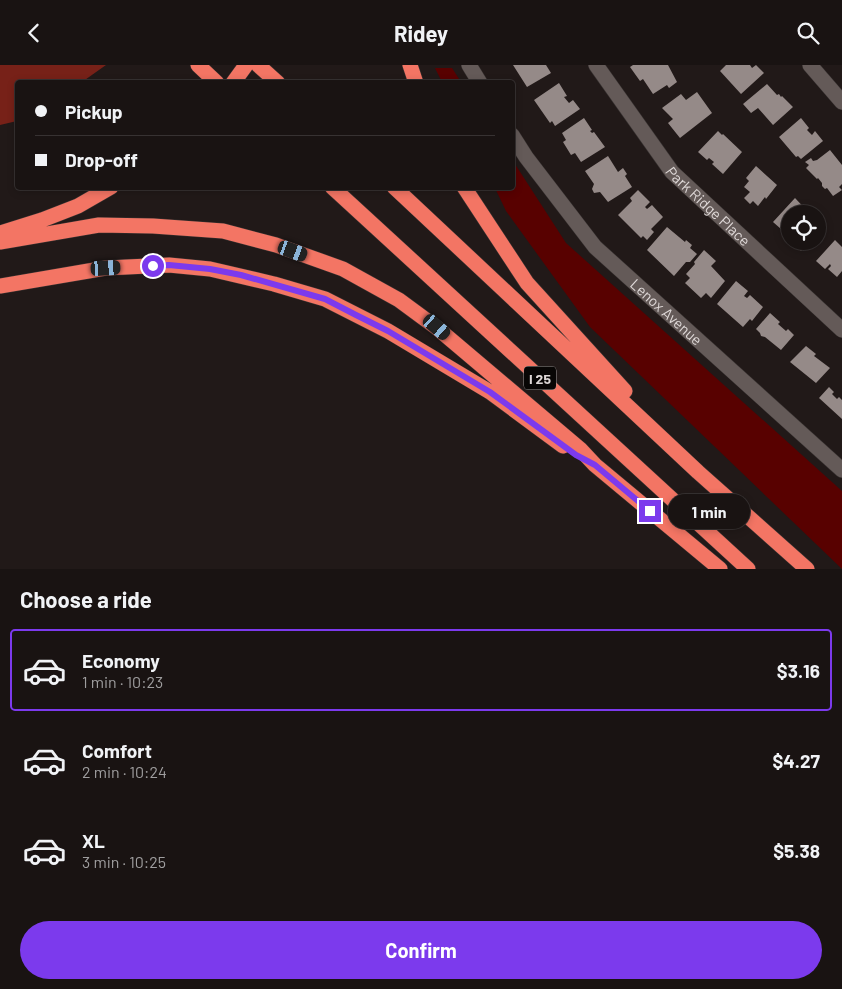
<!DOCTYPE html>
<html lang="en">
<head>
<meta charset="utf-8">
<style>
  :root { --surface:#191312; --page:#221c1b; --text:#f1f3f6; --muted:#9f9e9f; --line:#373232; --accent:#7c3aed }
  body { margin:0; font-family:Barlow,sans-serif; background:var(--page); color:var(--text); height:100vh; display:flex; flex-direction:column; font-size:19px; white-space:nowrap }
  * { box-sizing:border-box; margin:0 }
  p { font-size:16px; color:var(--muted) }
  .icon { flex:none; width:28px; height:28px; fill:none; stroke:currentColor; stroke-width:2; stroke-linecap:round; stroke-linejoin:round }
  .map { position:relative; height:504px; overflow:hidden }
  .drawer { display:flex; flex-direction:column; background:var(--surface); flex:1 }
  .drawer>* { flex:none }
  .top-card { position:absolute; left:15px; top:15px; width:500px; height:110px; border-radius:5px; box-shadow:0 2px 8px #0003,0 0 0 1px var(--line); display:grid; align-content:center; height:110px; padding:0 20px; background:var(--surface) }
  .buttons { position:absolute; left:781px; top:140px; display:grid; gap:10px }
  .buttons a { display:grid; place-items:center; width:45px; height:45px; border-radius:50%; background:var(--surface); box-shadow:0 2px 8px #0003,0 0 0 1px var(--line); font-size:25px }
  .end { position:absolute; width:22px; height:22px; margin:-11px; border:6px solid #7c3aed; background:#fff; box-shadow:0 0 0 2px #fff }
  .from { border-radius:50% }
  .bubble { position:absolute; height:35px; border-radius:18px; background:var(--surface); box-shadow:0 2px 8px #0003,0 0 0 1px var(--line); font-size:16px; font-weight:700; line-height:35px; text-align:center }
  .car { position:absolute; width:15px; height:30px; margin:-15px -8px; border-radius:6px; box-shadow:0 0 4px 1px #0007; background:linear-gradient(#222 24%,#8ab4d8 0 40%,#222 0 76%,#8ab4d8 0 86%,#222 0) }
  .top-card b { display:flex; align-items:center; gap:18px; height:48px; font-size:19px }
  .top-card b+b { border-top:1px solid var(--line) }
  .top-card i { width:12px; height:12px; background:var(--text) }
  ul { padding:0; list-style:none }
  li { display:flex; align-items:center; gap:15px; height:82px; margin:0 10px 8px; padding:0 10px; border:2px solid transparent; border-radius:5px }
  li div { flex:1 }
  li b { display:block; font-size:19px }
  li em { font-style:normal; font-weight:700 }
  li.active { border-color:var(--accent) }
  li>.icon { width:45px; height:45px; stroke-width:1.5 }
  h2 { padding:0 20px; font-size:22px; line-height:60px }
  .primary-button { display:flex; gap:10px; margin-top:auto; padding:10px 20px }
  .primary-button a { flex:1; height:58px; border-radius:30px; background:var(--accent); color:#fff; font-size:20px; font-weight:700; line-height:58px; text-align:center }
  header { display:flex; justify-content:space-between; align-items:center; height:65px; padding:0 20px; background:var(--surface); font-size:22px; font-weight:700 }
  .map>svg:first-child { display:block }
  .green { fill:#580100 }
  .water { fill:#772118 }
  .building { fill:#958a88 }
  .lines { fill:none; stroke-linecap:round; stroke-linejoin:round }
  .minor-casing { stroke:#3a3433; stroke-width:16 }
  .highway-casing { stroke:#3a3433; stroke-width:16 }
  .minor { stroke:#645a58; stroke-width:15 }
  .highway { stroke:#f37564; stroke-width:15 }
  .route { stroke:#7c3aed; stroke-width:6 }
  .labels { text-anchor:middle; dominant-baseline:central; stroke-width:5; stroke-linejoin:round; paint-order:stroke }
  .shield { fill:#080605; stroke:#9e9a99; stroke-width:1 }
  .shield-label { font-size:14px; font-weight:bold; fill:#dfd9d8 }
  .street-label { font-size:15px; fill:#dfd9d8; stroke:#080605 }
</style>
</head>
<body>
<header><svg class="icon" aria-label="back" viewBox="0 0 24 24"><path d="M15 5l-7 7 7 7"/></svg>Ridey<svg class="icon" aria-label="search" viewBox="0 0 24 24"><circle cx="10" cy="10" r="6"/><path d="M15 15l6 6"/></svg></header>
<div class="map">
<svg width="842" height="504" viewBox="0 0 842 504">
  <rect width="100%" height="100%" fill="#211918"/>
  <path class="green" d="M435,3H452L461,17H442Z
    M513,96L566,178L842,426V504L590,262L506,146L495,123L512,122Z"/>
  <path class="water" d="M0,0H106L82,17L18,18L17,56L0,60Z"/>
  <path class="building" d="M513,0H546L551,8L527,22Z
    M633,0H668L677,17L669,23L667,20L653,29L643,14L640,16L630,2Z
    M726,0H750L752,3L756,0L764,8L741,29L720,6Z
    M559,18L567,31L564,32L569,38L573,35L580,44L555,61L552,56L550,58L534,35Z
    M767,19L777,30L779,29L781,32L782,31L793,42L773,60L758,43L751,48L743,39Z
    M697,27L712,48L680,73L668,58L673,54L662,43L681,29L686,35Z
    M584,53L592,65L590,66L592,68L594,67L605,82L581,97L575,88L571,90L563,77L566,75L562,68Z
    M801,53L809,63L807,65L812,70L815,66L823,76L801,94L798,91L796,92L779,72Z
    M718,66L722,70L723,69L742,87L723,109L712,99L714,97L709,93L707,95L698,87Z
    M830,85L842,100V119L839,122L842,125L833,131L827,123L825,124L822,121V118L818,113L817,114L806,103L809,100L805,97L811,93L813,96L817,95Z
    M608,91L618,107L623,103L627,109L625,111L632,122L608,137L600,127L594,128L592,124L594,119L585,106Z
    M756,101L777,120L766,134L765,132L758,141L753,136L750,139L744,133L750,127L744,122L749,116L746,113Z
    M638,125L650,137L645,142L647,144L652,140L663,152L651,164L654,167L647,175L643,171L641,173L618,150L632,136L630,133Z
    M795,133L810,149H790V175L787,172L789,171L773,157Z
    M667,162L685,177L686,175L692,180L690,183L697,189L690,197H686L674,211L647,185Z
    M835,175L842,182V206L837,212L828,204L831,201L830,199L825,204L816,196Z
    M792,176H810L801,186Z
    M704,185L716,196L711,201L725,216L711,233L706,228L701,233L685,218L690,213L686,209L695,199L694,197Z
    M736,216L748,226L744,231L747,233L750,230L763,242L752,256L750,254L743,262L717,239Z
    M770,248L780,257L778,259L786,266L788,264L794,270L781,285L765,272L761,271L760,268L756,264Z
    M806,281L816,289L814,291L830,303L816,318L790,297Z
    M829,322L834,327L832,329L837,334L839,332L842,335V354L819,333Z"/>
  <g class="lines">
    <g class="minor-casing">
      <g id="minor">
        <path d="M469,0L480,18"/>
        <path id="s1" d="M596,0L672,107L842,265"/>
        <path d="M810,0L842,37"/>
        <path id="s2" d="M512,70L526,92L595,182L842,405"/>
      </g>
    </g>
    <g class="highway-casing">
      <path id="highway" d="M198,0L217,18
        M258,0L278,18
        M410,0L416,18
        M233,18L246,0
        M332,122L748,504
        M394,122L698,407L807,504
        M464,122L527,218L625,326
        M0,168L42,155L78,141L111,122
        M0,177L99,160L153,161L223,166L276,180L343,204L399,235L437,263L580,384L595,400L720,504
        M0,221L106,203L169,200L210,204L274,219L325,234L388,266L490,327L563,381"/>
    </g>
    <use href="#minor" class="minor"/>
    <use href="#highway" class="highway"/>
  </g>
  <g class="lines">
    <path class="route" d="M153,201L169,200L210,204L241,210L325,234L356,250L388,266L490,327L576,390L595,400L650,446"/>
  </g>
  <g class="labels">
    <rect class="shield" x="524" y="301.5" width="32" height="23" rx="4"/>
    <g class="shield-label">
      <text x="540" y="313">I 25</text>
    </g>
    <g class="street-label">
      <text stroke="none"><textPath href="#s1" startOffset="181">Park Ridge Place</textPath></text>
      <text stroke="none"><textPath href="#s2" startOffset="236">Lenox Avenue</textPath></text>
    </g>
  </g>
</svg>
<div class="buttons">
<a><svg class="icon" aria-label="locate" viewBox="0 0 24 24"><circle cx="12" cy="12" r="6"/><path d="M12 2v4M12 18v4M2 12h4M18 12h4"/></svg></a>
</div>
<i class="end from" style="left:153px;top:201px"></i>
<i class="end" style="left:650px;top:446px"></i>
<div class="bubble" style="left:668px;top:429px;width:82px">1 min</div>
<i class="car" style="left:293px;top:186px;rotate:110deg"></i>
<i class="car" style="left:106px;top:203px;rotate:87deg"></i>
<i class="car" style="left:437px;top:262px;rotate:131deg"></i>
<div class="top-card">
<b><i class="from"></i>Pickup</b>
<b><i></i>Drop-off</b>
</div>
</div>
<section class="drawer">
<h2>Choose a ride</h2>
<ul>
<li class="active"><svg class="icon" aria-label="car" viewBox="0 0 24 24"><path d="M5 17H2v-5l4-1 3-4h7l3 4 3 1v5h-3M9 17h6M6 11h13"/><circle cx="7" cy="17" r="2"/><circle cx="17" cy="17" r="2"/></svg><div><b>Economy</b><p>1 min · 10:23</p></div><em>$3.16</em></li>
<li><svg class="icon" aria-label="car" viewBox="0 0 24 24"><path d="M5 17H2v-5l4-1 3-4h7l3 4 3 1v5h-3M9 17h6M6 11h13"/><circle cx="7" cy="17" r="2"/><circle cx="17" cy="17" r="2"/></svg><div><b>Comfort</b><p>2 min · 10:24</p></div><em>$4.27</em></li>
<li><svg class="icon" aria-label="car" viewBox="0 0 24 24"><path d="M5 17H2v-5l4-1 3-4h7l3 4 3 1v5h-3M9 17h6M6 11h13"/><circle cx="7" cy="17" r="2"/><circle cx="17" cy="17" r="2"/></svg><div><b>XL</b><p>3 min · 10:25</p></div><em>$5.38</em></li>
</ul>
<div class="primary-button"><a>Confirm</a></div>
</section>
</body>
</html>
